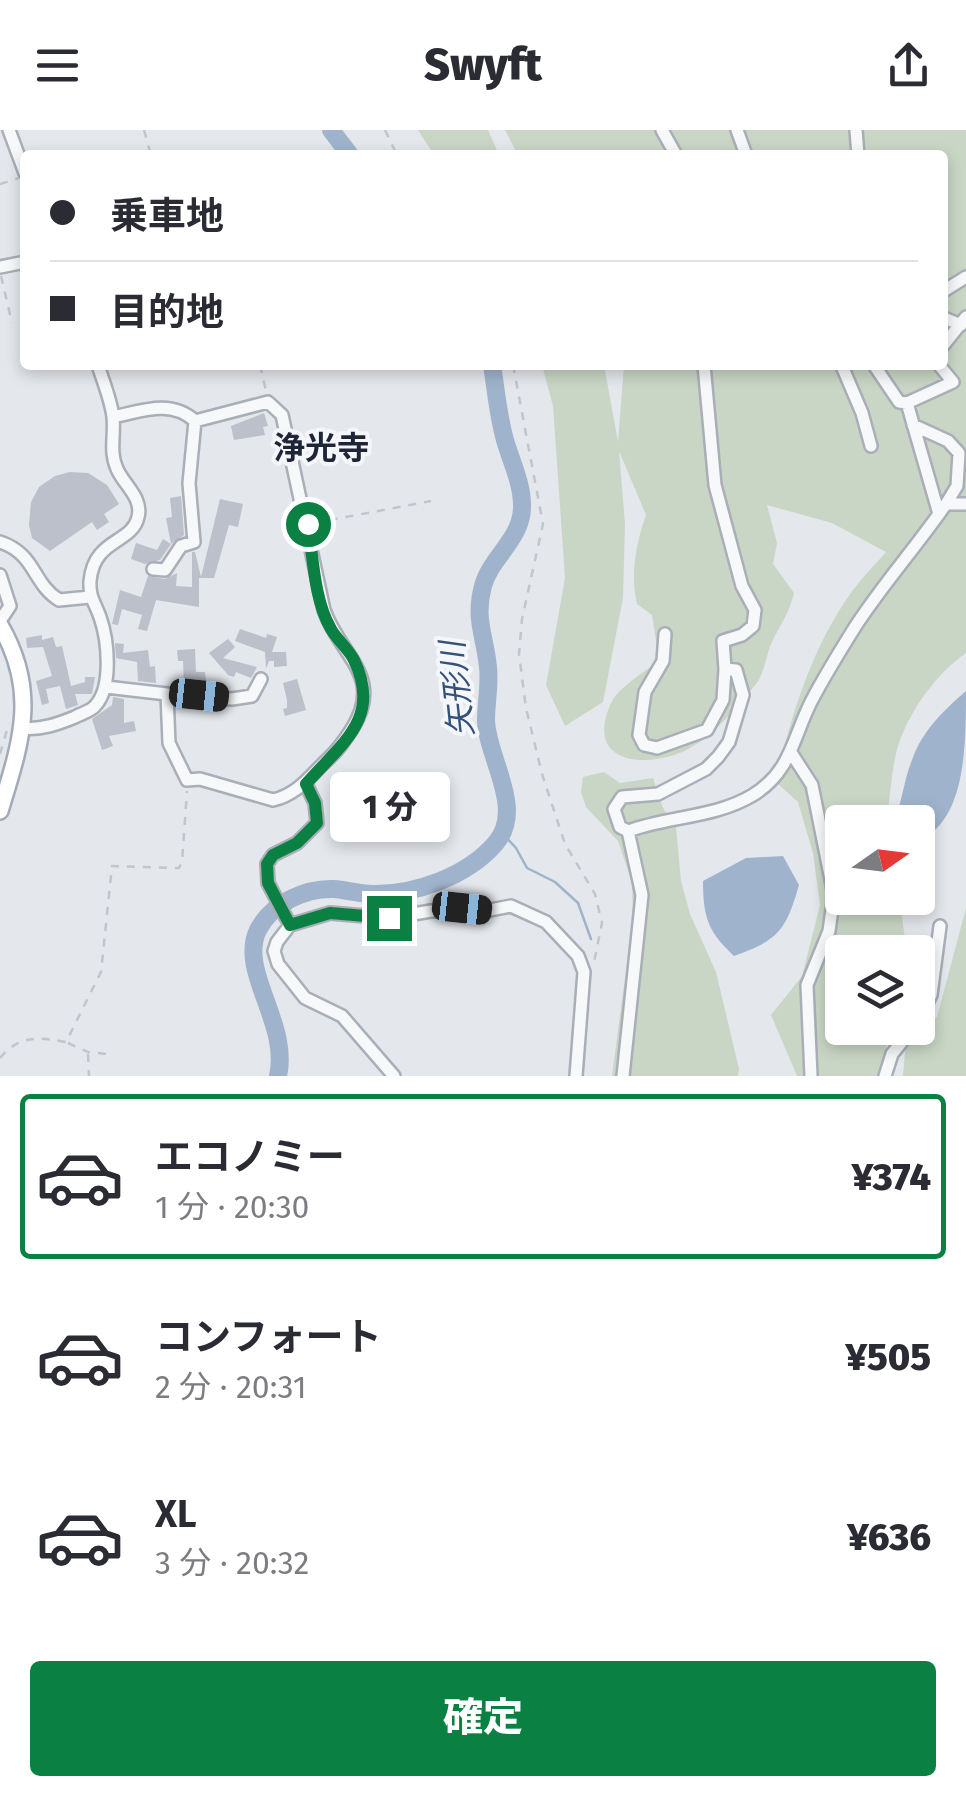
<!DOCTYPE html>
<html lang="ja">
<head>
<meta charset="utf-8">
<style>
  :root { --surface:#fff; --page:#f7f7f7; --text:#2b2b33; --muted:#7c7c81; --line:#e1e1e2; --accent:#0b8043 }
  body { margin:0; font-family:"Fira Sans","Noto Sans JP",sans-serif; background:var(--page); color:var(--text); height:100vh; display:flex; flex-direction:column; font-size:38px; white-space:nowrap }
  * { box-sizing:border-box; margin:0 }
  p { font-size:32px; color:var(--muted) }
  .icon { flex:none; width:55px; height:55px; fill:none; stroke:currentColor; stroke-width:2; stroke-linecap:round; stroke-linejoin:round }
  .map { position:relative; height:946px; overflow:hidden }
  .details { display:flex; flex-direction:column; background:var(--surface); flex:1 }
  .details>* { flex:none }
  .banner { position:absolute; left:20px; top:20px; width:928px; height:220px; border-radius:10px; box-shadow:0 5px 15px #0003; display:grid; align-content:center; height:220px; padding:0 30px; background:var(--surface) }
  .needle { width:65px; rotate:76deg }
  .controls { position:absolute; left:825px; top:675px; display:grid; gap:20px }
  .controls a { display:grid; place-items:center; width:110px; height:110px; border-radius:10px; background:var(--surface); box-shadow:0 5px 15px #0003; font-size:50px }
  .end { position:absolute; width:45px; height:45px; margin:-22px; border:12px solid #0b8043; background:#fff; box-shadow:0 0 0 5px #fff }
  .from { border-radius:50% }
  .bubble { position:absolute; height:70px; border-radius:10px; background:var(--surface); box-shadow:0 5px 15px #0003; font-size:32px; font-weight:800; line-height:70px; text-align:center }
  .car { position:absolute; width:30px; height:60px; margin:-30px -15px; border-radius:12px; box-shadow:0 0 8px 2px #0007; background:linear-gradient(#222 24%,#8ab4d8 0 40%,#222 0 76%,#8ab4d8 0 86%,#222 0) }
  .banner b { display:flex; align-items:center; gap:35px; height:95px; font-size:38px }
  .banner b+b { border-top:2px solid var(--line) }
  .banner i { width:25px; height:25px; background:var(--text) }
  ul { padding:18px 0 0; list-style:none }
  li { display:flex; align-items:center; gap:30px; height:165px; margin:0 20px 15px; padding:0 10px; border:5px solid transparent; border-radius:10px }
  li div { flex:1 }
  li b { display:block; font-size:38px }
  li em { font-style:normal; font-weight:800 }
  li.current { border-color:var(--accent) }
  li>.icon { width:90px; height:90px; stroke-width:1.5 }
  .cta { display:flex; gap:20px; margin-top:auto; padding:20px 30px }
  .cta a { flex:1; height:115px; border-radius:10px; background:var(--accent); color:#fff; font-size:40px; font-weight:800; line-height:115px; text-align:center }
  header { display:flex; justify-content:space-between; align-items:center; height:130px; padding:0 30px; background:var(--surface); font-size:45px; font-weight:800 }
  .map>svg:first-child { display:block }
  .green { fill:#c9d6c5 }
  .water { fill:#9fb4cc }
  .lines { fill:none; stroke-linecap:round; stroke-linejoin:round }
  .stream { stroke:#9fb4cc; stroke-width:2.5 }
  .river { stroke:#9fb4cc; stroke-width:18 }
  .building { fill:#bbc0ca }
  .minor-casing { stroke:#a9aeb7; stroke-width:16 }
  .major-casing { stroke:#a3abb8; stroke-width:20 }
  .path { stroke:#c2c5cb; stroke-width:2.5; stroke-dasharray:8 8; stroke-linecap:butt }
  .minor { stroke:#f7f8fa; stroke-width:11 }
  .major { stroke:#fff; stroke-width:15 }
  .route { stroke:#0b8043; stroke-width:12 }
  .labels { text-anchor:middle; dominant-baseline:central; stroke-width:8; stroke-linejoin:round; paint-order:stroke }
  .neighbourhood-label { font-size:32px; font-weight:bold; fill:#1d2536; stroke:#f4f6f9 }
  .water-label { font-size:32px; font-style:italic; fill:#34527a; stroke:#f4f6f9 }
</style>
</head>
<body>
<header><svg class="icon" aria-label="menu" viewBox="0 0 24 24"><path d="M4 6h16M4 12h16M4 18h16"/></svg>Swyft<svg class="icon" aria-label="share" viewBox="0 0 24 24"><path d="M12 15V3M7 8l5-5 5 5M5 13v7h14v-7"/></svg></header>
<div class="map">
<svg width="966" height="946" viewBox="0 0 966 946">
  <rect width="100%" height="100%" fill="#e4e7ec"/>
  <path class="green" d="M418,0H488L499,25H434Z
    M505,0H966V523C937,543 911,579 899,613C891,637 891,667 886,692H842V768H902L900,774L907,822H842V898H893L886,914L889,946H797L771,885L802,846L820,775L813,723L798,672L776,652C791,583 815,507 860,451C868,441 878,432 886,422L832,393L767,375L777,413L773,434L794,463C789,484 781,493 772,512C766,524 765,543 756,554C738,576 715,604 690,618C662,635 596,640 605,591C607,582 611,570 617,564C629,551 646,541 659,530L652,485L637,474C630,445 636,413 646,385L619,321L625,394L623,468L603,572L565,596L546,555L565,448L553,276L542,235H604L618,312L624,235H942V25H518Z
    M604,642L620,653L653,648L663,678L676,697L681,751L690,784L716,842L739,939L738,946H612L633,788L632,752L618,711L586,677L581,662L583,647Z
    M966,778V946H903L906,910L937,887Z"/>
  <path class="water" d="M966,561C966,616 966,691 918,711V692H894C902,672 904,650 912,630C922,601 943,581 966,561Z
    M783,726L799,755C786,800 779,810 734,826C708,802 703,787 703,751L746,728Z"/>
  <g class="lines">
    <path class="stream" d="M503,704L516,718L527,738L555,752L578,773L591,809"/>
    <path class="river" d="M331,0L350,25
      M278,946C290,893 238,841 258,800C272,773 305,758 334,759C347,760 359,764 372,764C415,765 467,746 495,714C526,679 487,629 486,590C486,573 490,555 488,537C485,506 474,489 483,456C491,426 523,409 522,375C522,353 511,331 505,310C498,285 496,260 492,235"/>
  </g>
  <path class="building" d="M264,283L268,296L263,297L265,305L234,310L231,296Z
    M70,342L88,343L107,355L119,374L104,384L109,392L97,400L92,392L50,421L32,408L29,395L31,372L39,357L55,346Z
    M181,366L184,405L171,414L166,388L172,387L170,368Z
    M220,369L243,374L238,397L229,395L214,448H199V477L156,470L147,501L138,499L142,485L122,479L118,495L112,494L120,460L141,467L148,446L165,449L177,443L176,456L192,457V422H195L201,447Z
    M163,409L171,414L160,430L145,434L131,429L136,413L157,420Z
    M240,499L266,508L267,504L277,507L272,522H286L287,536L274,537V531H269L266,539L265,522L235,511Z
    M42,505V510L53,507L56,517L62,516L71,556L85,552V547H95L92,564H75L78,575L66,579L60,556L46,559L49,573L42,575L36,551L52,546L43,517L27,518L26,508Z
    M228,509L235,517L223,528L257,537L251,548L236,542L234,547L228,545L209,523Z
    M115,513L124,514L123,523L148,520L150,537L155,536L156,553L138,551L137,532L116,528Z
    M195,519L196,542H205L206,551H199V557L184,556L183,531H178L177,520Z
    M297,549L306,580L285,586L283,579L287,578V570L283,553Z
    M113,567L124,569V593L134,591L136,601L109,606L113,616L102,620L92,589L112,575Z"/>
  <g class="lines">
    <g class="minor-casing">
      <path id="minor" d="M9,0L25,43
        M662,0L676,25
        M737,0L746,25
        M856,0L858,25
        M0,137L25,132
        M942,162L966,147
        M942,187L961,195
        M942,217L966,187
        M704,235L715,355L742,456L755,480L753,496L742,505L723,511L725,539
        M874,235L899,272L907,273
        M842,236L862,283L871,316
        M913,295L948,311L959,323L957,356L946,374
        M939,384L907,273L953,252L939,235
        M0,412C36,424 32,453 59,470L90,467
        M153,439L165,440L181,416L194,412L189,353L195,291
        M0,445L10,476L0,491
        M106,557L167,564L169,613L187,650L200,649L273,670C298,664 310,646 328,629C339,619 344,611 352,599C385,546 340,526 324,480L282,285L268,272L195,291C171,269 142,281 113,287
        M167,564L232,569L252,566L261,549
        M23,598C41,600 58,594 75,587C80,584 91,581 95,576C113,557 108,510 100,487C95,473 89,467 90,451C94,408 132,414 138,387C143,368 124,355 117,339C109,321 115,306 113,287C111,270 103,251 98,235
        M792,624L812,655L834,765L829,801L807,855L811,946
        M628,701C668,686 715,688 753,665C792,641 793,606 812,570C825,545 840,521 855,497C883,454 917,416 946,374H966
        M290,795L268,753L267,734L273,725L297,713L317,693L315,673L306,654
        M918,891L931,865L940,796
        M394,946L342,886L305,868L278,834L274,821L277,812L290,795L330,783L389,788L431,781H485L511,776L546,792L578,826L584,842L576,946
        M623,946L642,765L628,701L620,697L614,679L622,667L658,664L706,639L718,627L729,612L743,565L736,540L725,539L723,570L707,600L657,618L644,615L639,605L645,562L663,531L665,504
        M885,946L892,924L913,898"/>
    </g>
    <g class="major-casing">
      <path id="major" d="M0,495C39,562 21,612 0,681"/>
    </g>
    <path class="path" d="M144,0L151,25
      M385,0L397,25
      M0,54L19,48
      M1,146L12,193
      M260,235L266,261
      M513,235L543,394L522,489L519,524L526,578L542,644L565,714L595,764L602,793L593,837
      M314,393L431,371
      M0,624L9,593
      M68,913L88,922L107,924
      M88,924L89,946
      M0,928C19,905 39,907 66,912L101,842L112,736L179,738L182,732L187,661"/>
    <use href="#minor" class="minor"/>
    <use href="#major" class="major"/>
  </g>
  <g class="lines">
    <path class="route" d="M308,394C313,427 314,470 331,499C337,510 348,518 354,530C382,588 342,613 306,654L315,673L317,693L297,713L273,725L267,734L268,753L290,795L330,783L389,788"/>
  </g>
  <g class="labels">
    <g class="neighbourhood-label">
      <text x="321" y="318">浄光寺</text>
    </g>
    <g class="water-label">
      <text transform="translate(457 559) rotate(-96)">矢形川</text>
    </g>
  </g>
</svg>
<div class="controls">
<a><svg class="needle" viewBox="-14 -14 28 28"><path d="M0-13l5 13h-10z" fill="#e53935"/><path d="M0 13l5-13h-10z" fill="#7c7c81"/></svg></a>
<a><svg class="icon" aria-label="layers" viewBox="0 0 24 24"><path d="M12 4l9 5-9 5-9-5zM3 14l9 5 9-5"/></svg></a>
</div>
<i class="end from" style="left:308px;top:394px"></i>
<i class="end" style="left:389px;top:788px"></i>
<div class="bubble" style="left:330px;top:642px;width:120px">1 分</div>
<i class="car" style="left:199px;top:565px;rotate:96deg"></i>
<i class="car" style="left:462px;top:778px;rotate:96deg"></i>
<div class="banner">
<b><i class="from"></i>乗車地</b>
<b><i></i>目的地</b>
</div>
</div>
<section class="details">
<ul>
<li class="current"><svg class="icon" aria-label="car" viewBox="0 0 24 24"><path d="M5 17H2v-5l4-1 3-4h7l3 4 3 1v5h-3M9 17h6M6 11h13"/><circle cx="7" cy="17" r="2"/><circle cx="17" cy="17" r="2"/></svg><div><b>エコノミー</b><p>1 分 · 20:30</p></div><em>¥374</em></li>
<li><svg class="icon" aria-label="car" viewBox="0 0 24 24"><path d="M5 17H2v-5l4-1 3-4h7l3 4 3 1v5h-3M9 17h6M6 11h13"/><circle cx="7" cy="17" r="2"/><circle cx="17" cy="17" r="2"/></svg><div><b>コンフォート</b><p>2 分 · 20:31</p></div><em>¥505</em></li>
<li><svg class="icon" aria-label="car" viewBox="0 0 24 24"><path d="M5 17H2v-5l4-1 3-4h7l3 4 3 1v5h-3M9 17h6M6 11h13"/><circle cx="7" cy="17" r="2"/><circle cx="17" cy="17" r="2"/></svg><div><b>XL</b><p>3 分 · 20:32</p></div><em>¥636</em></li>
</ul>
<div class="cta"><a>確定</a></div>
</section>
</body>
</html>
